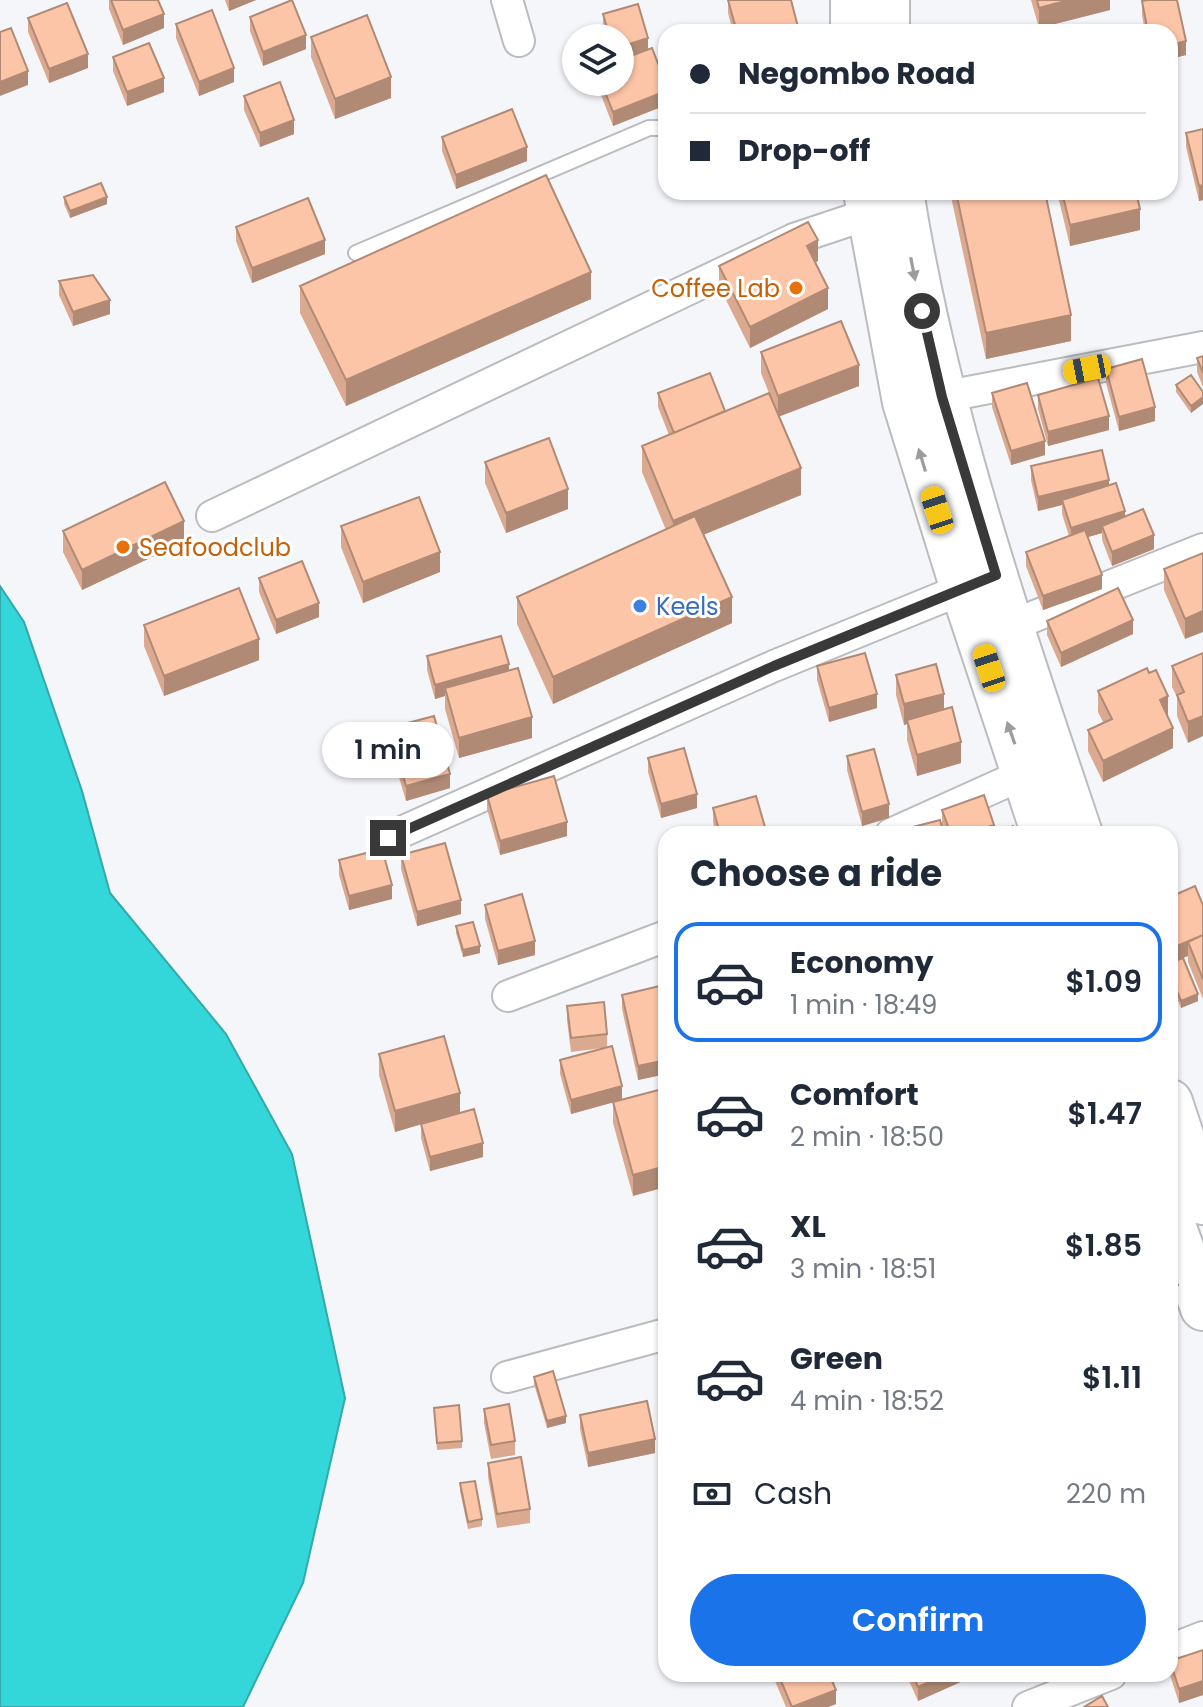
<!DOCTYPE html>
<html lang="en">
<head>
<meta charset="utf-8">
<style>
  :root { --surface:#fff; --page:#f2f2f3; --text:#1f2937; --muted:#747a83; --line:#e0e1e3; --accent:#1a73e8 }
  body { margin:0; font-family:Poppins,sans-serif; background:var(--page); color:var(--text); height:100vh; display:flex; flex-direction:column; font-size:30px; white-space:nowrap }
  * { box-sizing:border-box; margin:0 }
  p { font-size:26px; color:var(--muted) }
  .icon { flex:none; width:44px; height:44px; fill:none; stroke:currentColor; stroke-width:2; stroke-linecap:round; stroke-linejoin:round }
  .map { position:relative; flex:1; overflow:hidden }
  .panel { position:absolute; left:658px; top:826px; width:520px; height:856px; display:flex; flex-direction:column; background:var(--surface); border-radius:24px; box-shadow:0 2px 6px #0004 }
  .panel>* { flex:none }
  .banner { position:absolute; left:658px; top:24px; width:520px; height:176px; border-radius:24px; box-shadow:0 2px 6px #0004; display:grid; align-content:center; height:176px; padding:0 32px; background:var(--surface) }
  .fabs { position:absolute; left:562px; top:24px; display:grid; gap:16px }
  .fabs a { display:grid; place-items:center; width:72px; height:72px; border-radius:50%; background:var(--surface); box-shadow:0 2px 6px #0004; font-size:40px }
  .end { position:absolute; width:36px; height:36px; margin:-18px; border:10px solid #39393a; background:#fff; box-shadow:0 0 0 4px #fff }
  .from { border-radius:50% }
  .bubble { position:absolute; height:56px; border-radius:28px; background:var(--surface); box-shadow:0 2px 6px #0004; font-size:26px; font-weight:600; line-height:56px; text-align:center }
  .car { position:absolute; width:24px; height:48px; margin:-24px -12px; border-radius:10px; box-shadow:0 0 6px 2px #0007; background:linear-gradient(#f5c518 24%,#345 0 40%,#f5c518 0 76%,#345 0 86%,#f5c518 0) }
  .banner b { display:flex; align-items:center; gap:28px; height:76px; font-size:30px }
  .banner b+b { border-top:2px solid var(--line) }
  .banner i { width:20px; height:20px; background:var(--text) }
  ul { padding:0; list-style:none }
  li { display:flex; align-items:center; gap:24px; height:120px; margin:0 16px 12px; padding:0 16px; border:4px solid transparent; border-radius:24px }
  li div { flex:1 }
  li b { display:block; font-size:30px }
  li em { font-style:normal; font-weight:600 }
  li.active { border-color:var(--accent) }
  li>.icon { width:72px; height:72px; stroke-width:1.5 }
  h2 { padding:0 32px; font-size:36px; line-height:96px }
  .pay { display:flex; align-items:center; gap:20px; height:88px; padding:0 32px; font-size:30px }
  .pay p { margin-inline-start:auto }
  .action { display:flex; gap:16px; margin-top:auto; padding:16px 32px }
  .action a { flex:1; height:92px; border-radius:48px; background:var(--accent); color:#fff; font-size:32px; font-weight:600; line-height:92px; text-align:center }
  .map>svg:first-child { display:block }
  .water { fill:#33d7d9; stroke:#35a8a9; stroke-width:2 }
  .lines { fill:none; stroke-linecap:round; stroke-linejoin:round }
  .lane-casing { stroke:#bbbcbf; stroke-width:18 }
  .street-casing { stroke:#bbbcbf; stroke-width:34 }
  .highway-casing { stroke:#bbbcbf; stroke-width:48 }
  .lane { stroke:#fff; stroke-width:14 }
  .street { stroke:#fff; stroke-width:30 }
  .highway { stroke:#fff; stroke-width:44 }
  .wall { fill:#daa990 }
  .shaded-wall { fill:#b18a75 }
  .building { fill:#fdc5a7; stroke:#b18a75; stroke-width:2 }
  .oneway { fill:#9c9c9c }
  .route { stroke:#39393a; stroke-width:10 }
  .food-dot { fill:#e8710a; stroke:#fff; stroke-width:3 }
  .shop-dot { fill:#3f7fe0; stroke:#fff; stroke-width:3 }
  .labels { text-anchor:middle; dominant-baseline:central; stroke-width:6; stroke-linejoin:round; paint-order:stroke }
  .food-label { font-size:24px; fill:#c56008; stroke:#fff; text-anchor:end }
  .shop-label { font-size:24px; fill:#366cbe; stroke:#fff; text-anchor:start }
</style>
</head>
<body>
<div class="map">
<svg width="1203" height="1707" viewBox="0 0 1203 1707">
  <rect width="100%" height="100%" fill="#f5f6fa"/>
  <path class="water" d="M0,586L24,622L82,791L110,893L226,1034L292,1154L345,1398L303,1583L243,1707H0Z"/>
  <g class="lines">
    <g class="lane-casing">
      <path id="lane" d="M356,253L649,128H666"/>
    </g>
    <g class="street-casing">
      <path id="street" d="M507,0L519,41
        M942,397L1203,347
        M212,516L794,239L869,214
        M1010,626L1203,549
        M891,834L1024,774
        M388,838L774,666L980,582
        M508,996L666,936
        M507,1377L666,1334
        M1170,1650L1203,1637
        M1028,1707L1111,1674"/>
    </g>
    <g class="highway-casing">
      <path id="highway" d="M853,0V32
        M887,0V32
        M866,192L905,402L963,589L1044,834
        M901,192C936,412 1009,623 1080,834
        M1170,1102L1203,1202
        M1170,1217L1203,1308"/>
    </g>
    <use href="#lane" class="lane"/>
    <use href="#street" class="street"/>
    <use href="#highway" class="highway"/>
  </g>
  <path class="wall" d="M109,0H158L164,28L123,45L109,9Z
    M225,0H256L229,11Z
    M728,0L799,32H733L728,13Z
    M1031,0H1110V10L1039,28Z
    M1148,0H1177L1186,41V55L1170,59V32H1145L1142,15V1Z
    M603,14L648,50L666,84V105L613,126L596,82H620V38H606L603,28Z
    M250,17L306,49L263,66L250,31Z
    M28,18L88,68L49,83L28,32Z
    M176,24L234,82L199,96L176,38Z
    M311,37L391,98L335,119L311,57Z
    M113,57L164,92L127,106L113,71Z
    M244,96L294,134L260,147L244,110Z
    M1203,129V200L1199,201L1186,147V133Z
    M442,137L527,161L456,189L442,151Z
    M950,192H1045L1071,341L986,359Z
    M1057,192H1136L1140,230L1070,246Z
    M64,197L107,204L70,218L64,204Z
    M236,227L325,254L252,283L236,241Z
    M818,261L815,262L828,309L750,348L719,286V266Z
    M59,281L110,314L73,326L59,295Z
    M300,286L591,299L346,406L300,313Z
    M761,352L859,386L779,416L801,495L703,535L732,623L553,704L517,624V597L666,530L642,472V446L669,435L658,407V393L725,411L769,393L761,373Z
    M1203,356V387L1197,372V358Z
    M1106,369L1155,421L1119,431L1106,383Z
    M1176,385L1203,392L1191,413L1176,392Z
    M992,393L1045,455L1011,465L992,407Z
    M1038,395L1109,430L1048,446L1038,409Z
    M485,462L568,509L506,533L485,483Z
    M1031,466L1109,486L1125,517L1154,549L1112,566L1102,540V533L1088,537L1102,589L1043,610L1026,566V552L1069,536L1062,514V505L1038,511L1031,480Z
    M341,526L440,572L363,603L341,547Z
    M63,531L184,542L82,590L63,552Z
    M1203,553L1185,639L1164,590V569Z
    M259,578L319,617L276,634L259,592Z
    M1047,621L1133,634L1061,667L1047,635Z
    M144,625L259,660L164,696L144,646Z
    M1203,653L1188,743L1177,716V697L1172,687V666Z
    M427,656L509,671L532,738L459,758L445,709V696L435,699L427,670Z
    M817,666L877,708L829,722L817,680Z
    M896,675L944,709L961,763L917,776L907,740V724L904,725L896,695Z
    M1098,691L1168,717L1173,748L1103,782L1088,751V730L1103,722L1098,712Z
    M389,728L450,788L406,801L389,743Z
    M847,756L889,818L862,826L847,770Z
    M648,758L697,808L661,818L648,772Z
    M487,795L567,836L500,855L487,809Z
    M713,808L767,834H716L713,822Z
    M942,810L994,833L1016,834H946L942,824Z
    M401,855L461,914L417,926L401,869Z
    M339,860L392,899L349,910L339,875Z
    M485,905L535,955L498,965L485,919Z
    M1203,905V999L1188,962V956L1170,963Z
    M456,926L480,953L463,957L456,933Z
    M1170,963L1198,1001L1181,1008L1170,982Z
    M666,994V1074L638,1080L622,1009V995Z
    M567,1006L607,1034V1047L622,1100L666,1088L633,1196L613,1123V1102L571,1114L560,1074V1060L603,1048L571,1052L567,1020Z
    M379,1054L460,1113L483,1157L430,1171L421,1138V1124L395,1132L379,1075Z
    M534,1377L566,1423L547,1428L534,1384Z
    M434,1408L462,1441V1448L437,1450Z
    M484,1409L515,1441V1455L491,1459L484,1423Z
    M580,1415L655,1453L588,1467L580,1429Z
    M488,1463L530,1509V1523L497,1528L488,1477Z
    M460,1483L482,1519V1526L468,1529L460,1491Z
    M1203,1650V1695L1179,1703L1170,1675V1661Z
    M772,1674H829L836,1704L828,1707H786Z
    M906,1674H965V1680L918,1701Z"/>
  <path class="shaded-wall" d="M229,0H256L229,11Z
    M1069,0H1110V10L1039,28V8Z
    M164,14V28L123,45V30Z
    M306,35V49L263,66V52Z
    M648,38V53L620,61V47Z
    M1186,41V55L1170,59V45Z
    M88,54V68L49,83V69Z
    M234,68V82L199,96V82Z
    M28,71V85L0,96V82Z
    M391,77V98L335,119V99Z
    M164,78V92L127,106V92Z
    M666,91V105L613,126V112Z
    M294,120V134L260,147V133Z
    M527,147V161L456,189V175Z
    M1203,185V200L1199,201V186Z
    M107,197V204L70,218V211Z
    M1140,209V230L1070,246V225Z
    M325,240V254L252,283V268Z
    M818,240V261L807,267V246Z
    M591,272V299L346,406V380Z
    M828,288V309L750,348V327Z
    M110,300V314L73,326V312Z
    M1071,315V341L986,359V333Z
    M859,365V386L778,417V396Z
    M1203,397V404L1191,413V406Z
    M1155,407V421L1119,431V417Z
    M1109,416V430L1048,446V432Z
    M1045,441V455L1011,465V451Z
    M801,468V495L673,547V521Z
    M1109,480V494L1062,500V505L1038,511V497Z
    M568,489V509L506,533V513Z
    M1125,511V525L1102,526V533L1071,542V528Z
    M184,521V542L82,590V570Z
    M1154,535V549L1112,566V552Z
    M440,552V572L363,603V582Z
    M1102,575V589L1043,610V596Z
    M732,597V623L553,704V677Z
    M319,603V617L276,634V620Z
    M1203,611V632L1185,639V619Z
    M1133,620V634L1061,667V653Z
    M259,639V660L164,696V676Z
    M509,664V678L445,688V696L435,699V685Z
    M877,694V708L829,722V708Z
    M944,694V714L907,720V724L904,725V704Z
    M1168,696V717L1160,700Z
    M1203,716V736L1188,743V722Z
    M532,717V738L459,758V738Z
    M1173,728V748L1103,782V761Z
    M961,742V763L917,776V755Z
    M450,774V788L406,801V786Z
    M697,794V808L661,818V804Z
    M889,804V818L862,826V812Z
    M567,822V836L500,855V841Z
    M994,825V834H967Z
    M392,885V899L349,910V896Z
    M461,900V914L417,926V912Z
    M535,941V955L498,965V951Z
    M1188,942V956L1170,963V949Z
    M480,946V953L463,957V950Z
    M1198,994V1001L1181,1008V1001Z
    M666,1060V1074L638,1080V1066Z
    M622,1086V1100L571,1114V1100Z
    M460,1093V1113L395,1132V1111Z
    M483,1143V1157L430,1171V1157Z
    M666,1166V1187L633,1196V1175Z
    M1178,1285V1299L1171,1303V1311H1170V1290Z
    M566,1416V1423L547,1428V1421Z
    M655,1439V1453L588,1467V1453Z
    M947,1674H965V1680L918,1701V1687Z
    M1203,1681V1695L1179,1703V1689Z
    M836,1690V1704L828,1707H795Z"/>
  <path class="building" d="M111,0H158L164,14L123,30Z
    M292,0L306,35L263,52L250,17Z
    M728,0H791L799,31L737,32Z
    M1037,0H1069L1039,8Z
    M1148,0H1177L1186,41L1170,45V32H1148L1142,1Z
    M67,3L88,54L49,69L28,18Z
    M638,4L648,38L620,47V38H610L603,14Z
    M212,10L234,68L199,82L176,24Z
    M367,15L391,77L335,99L311,37Z
    M11,28L28,71L0,82V32Z
    M149,43L164,78L127,92L113,57Z
    M652,48L666,84V91L613,112L601,82H620V60Z
    M280,82L294,120L260,133L244,96Z
    M512,109L527,147L456,175L442,137Z
    M1203,129V185L1199,186L1186,133Z
    M546,175L591,272L346,380L300,286Z
    M101,183L107,197L70,211L64,197Z
    M956,192H1045L1071,315L986,333Z
    M1062,192H1136L1140,209L1070,225Z
    M308,198L325,240L252,268L236,227Z
    M808,222L818,240L807,246L828,288L750,327L719,266Z
    M93,275L110,300L73,312L59,281Z
    M841,321L859,365L778,396L761,352Z
    M1203,356V373L1197,358Z
    M1142,359L1155,407L1119,417L1106,369Z
    M710,373L725,411L674,433L658,393Z
    M1191,375L1203,392V397L1191,406L1176,385Z
    M1098,378L1109,416L1048,432L1038,395Z
    M1027,383L1045,441L1011,451L992,393Z
    M769,393L801,468L673,521L642,446Z
    M549,438L568,489L506,513L485,462Z
    M1102,450L1109,480L1038,497L1031,466Z
    M165,482L184,521L82,570L63,531Z
    M1116,483L1125,511L1071,528L1062,500Z
    M419,497L440,552L363,582L341,526Z
    M1143,509L1154,535L1112,552L1102,526Z
    M695,516L732,597L553,677L517,597Z
    M1085,530L1102,575L1043,596L1026,552Z
    M1203,553V611L1185,619L1164,569Z
    M302,561L319,603L276,620L259,578Z
    M239,588L259,639L164,676L144,625Z
    M1118,588L1133,620L1061,653L1047,621Z
    M501,636L509,664L435,685L427,656Z
    M865,653L877,694L829,708L817,666Z
    M1203,653V716L1188,722L1177,695L1184,692L1172,666Z
    M936,664L944,694L904,704L896,675Z
    M518,668L532,717L459,738L445,688Z
    M1147,668L1149,673L1156,670L1168,696L1160,700L1173,728L1103,761L1088,730L1112,719L1098,691Z
    M952,707L961,742L917,755L907,720Z
    M434,716L450,774L406,786L389,728Z
    M684,748L697,794L661,804L648,758Z
    M874,749L889,804L862,812L847,756Z
    M554,776L567,822L500,841L487,795Z
    M984,795L994,825L967,834H951L942,810Z
    M756,796L767,834H720L713,808Z
    M940,820L944,834H911L909,828Z
    M1013,826L1016,834H992Z
    M445,843L461,900L417,912L401,855Z
    M382,849L392,885L349,896L339,860Z
    M1195,886L1203,905V935L1170,949V897Z
    M522,894L535,941L498,951L485,905Z
    M473,922L480,946L463,950L456,926Z
    M1203,935V979L1188,942Z
    M1183,958L1198,994L1181,1001L1170,974V963Z
    M664,985L666,994V1060L638,1066L622,995Z
    M604,1002L607,1034L571,1038L567,1006Z
    M444,1036L460,1093L395,1111L379,1054Z
    M612,1046L622,1086L571,1100L560,1060Z
    M666,1088V1166L633,1175L613,1102Z
    M474,1109L483,1143L430,1157L421,1124Z
    M1170,1271L1178,1285L1170,1290Z
    M553,1371L566,1416L547,1421L534,1377Z
    M647,1401L655,1439L588,1453L580,1415Z
    M509,1404L515,1441L491,1445L484,1409Z
    M459,1405L462,1441L437,1443L434,1408Z
    M521,1457L530,1509L497,1514L488,1463Z
    M475,1481L482,1519L468,1522L460,1483Z
    M1203,1650V1681L1179,1689L1170,1661Z
    M778,1674H829L836,1690L792,1707Z
    M912,1674H947L918,1687Z
    M1102,1696L1108,1707H1084Z"/>
  <defs><path id="oneway-solid" d="M-6-.8H1V-3.2L6.5 0L1 3.2V.8H-6Z" transform="scale(2)"/></defs>
  <g class="oneway">
    <use href="#oneway-solid" transform="translate(913 269) rotate(79)"/>
    <use href="#oneway-solid" transform="translate(922 460) rotate(-107)"/>
    <use href="#oneway-solid" transform="translate(1011 733) rotate(-109)"/>
  </g>
  <g class="lines">
    <path class="route" d="M388,838L774,666L996,575L942,397L922,311"/>
  </g>
  <g class="food-dot">
    <circle cx="796" cy="288" r="8"/>
    <circle cx="123" cy="547" r="8"/>
  </g>
  <circle class="shop-dot" cx="640" cy="606" r="8"/>
  <g class="labels">
    <g class="food-label">
      <text x="780" y="288">Coffee Lab</text>
      <text x="139" y="547" text-anchor="start">Seafoodclub</text>
    </g>
    <g class="shop-label">
      <text x="656" y="606">Keels</text>
    </g>
  </g>
</svg>
<div class="fabs">
<a><svg class="icon" aria-label="layers" viewBox="0 0 24 24"><path d="M12 4l9 5-9 5-9-5zM3 14l9 5 9-5"/></svg></a>
</div>
<i class="end from" style="left:922px;top:311px"></i>
<i class="end" style="left:388px;top:838px"></i>
<div class="bubble" style="left:322px;top:722px;width:132px">1 min</div>
<i class="car" style="left:1087px;top:369px;rotate:259deg"></i>
<i class="car" style="left:937px;top:510px;rotate:342deg"></i>
<i class="car" style="left:989px;top:668px;rotate:342deg"></i>
<div class="banner">
<b><i class="from"></i>Negombo Road</b>
<b><i></i>Drop-off</b>
</div>
<section class="panel">
<h2>Choose a ride</h2>
<ul>
<li class="active"><svg class="icon" aria-label="car" viewBox="0 0 24 24"><path d="M5 17H2v-5l4-1 3-4h7l3 4 3 1v5h-3M9 17h6M6 11h13"/><circle cx="7" cy="17" r="2"/><circle cx="17" cy="17" r="2"/></svg><div><b>Economy</b><p>1 min · 18:49</p></div><em>$1.09</em></li>
<li><svg class="icon" aria-label="car" viewBox="0 0 24 24"><path d="M5 17H2v-5l4-1 3-4h7l3 4 3 1v5h-3M9 17h6M6 11h13"/><circle cx="7" cy="17" r="2"/><circle cx="17" cy="17" r="2"/></svg><div><b>Comfort</b><p>2 min · 18:50</p></div><em>$1.47</em></li>
<li><svg class="icon" aria-label="car" viewBox="0 0 24 24"><path d="M5 17H2v-5l4-1 3-4h7l3 4 3 1v5h-3M9 17h6M6 11h13"/><circle cx="7" cy="17" r="2"/><circle cx="17" cy="17" r="2"/></svg><div><b>XL</b><p>3 min · 18:51</p></div><em>$1.85</em></li>
<li><svg class="icon" aria-label="car" viewBox="0 0 24 24"><path d="M5 17H2v-5l4-1 3-4h7l3 4 3 1v5h-3M9 17h6M6 11h13"/><circle cx="7" cy="17" r="2"/><circle cx="17" cy="17" r="2"/></svg><div><b>Green</b><p>4 min · 18:52</p></div><em>$1.11</em></li>
</ul>
<div class="pay"><svg class="icon" aria-label="cash" viewBox="0 0 24 24"><path d="M3 7h18v10H3z"/><circle cx="12" cy="12" r="2"/></svg>Cash<p>220 m</p></div>
<div class="action"><a>Confirm</a></div>
</section>
</div>
</body>
</html>
